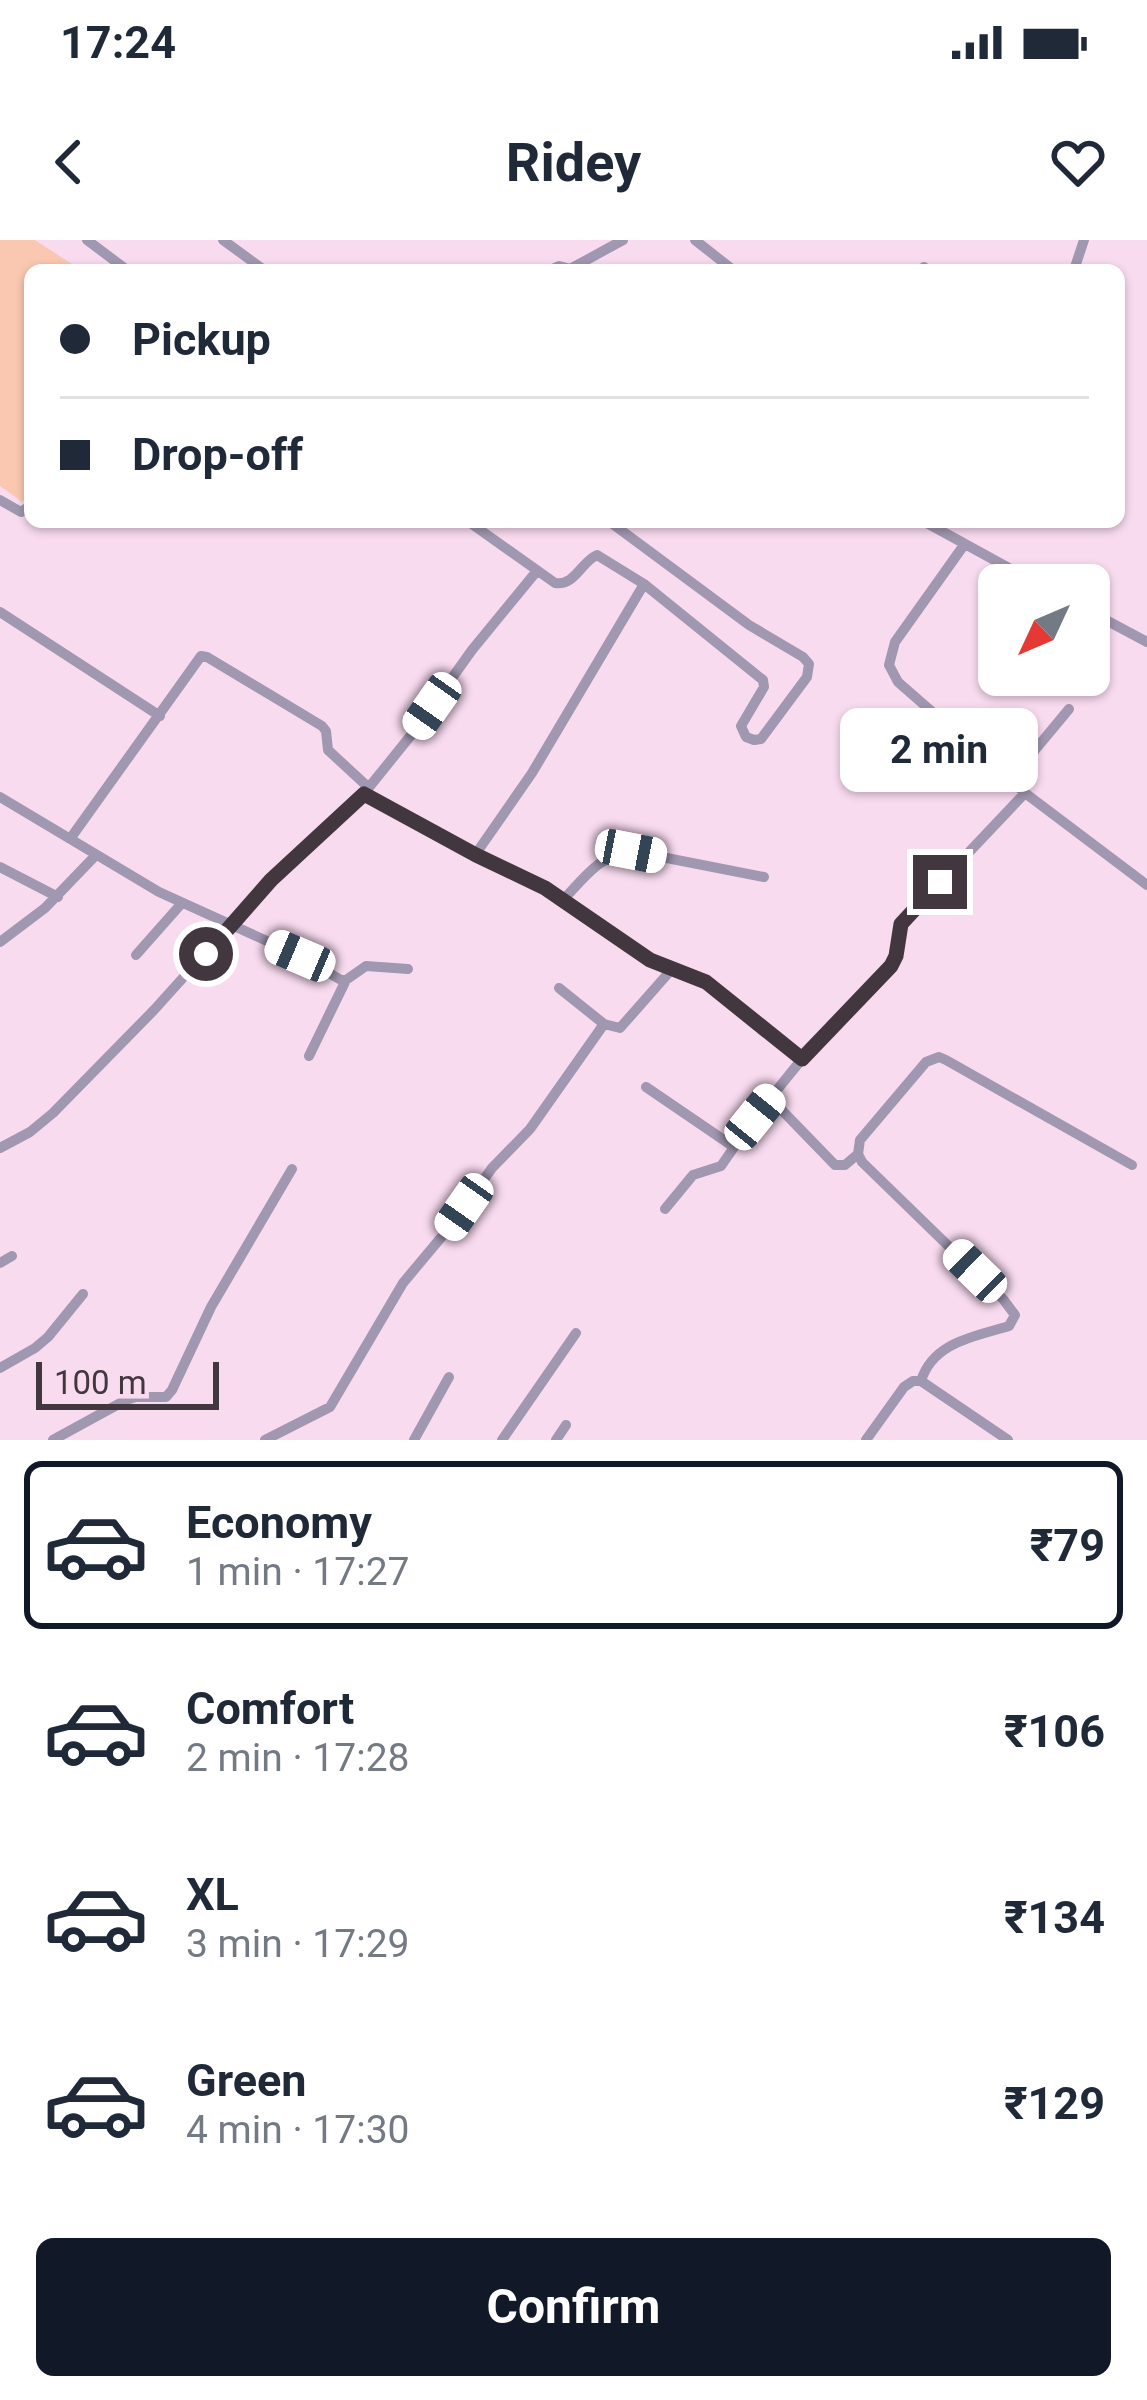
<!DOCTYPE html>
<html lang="en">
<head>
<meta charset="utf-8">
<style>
  :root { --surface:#fff; --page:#f6f6f7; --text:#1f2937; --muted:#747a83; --line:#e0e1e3; --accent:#111827 }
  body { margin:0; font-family:Roboto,sans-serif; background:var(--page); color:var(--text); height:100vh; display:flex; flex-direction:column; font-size:45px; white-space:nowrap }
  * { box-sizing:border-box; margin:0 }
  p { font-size:39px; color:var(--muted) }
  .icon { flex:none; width:66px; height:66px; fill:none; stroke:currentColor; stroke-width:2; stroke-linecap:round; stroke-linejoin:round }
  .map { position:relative; height:1200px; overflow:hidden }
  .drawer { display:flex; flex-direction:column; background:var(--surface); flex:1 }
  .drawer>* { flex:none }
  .top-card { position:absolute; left:24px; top:24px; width:1101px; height:264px; border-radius:18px; box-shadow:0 3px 9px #0004; display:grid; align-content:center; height:264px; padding:0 36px; background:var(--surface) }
  .needle { width:78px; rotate:226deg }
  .buttons { position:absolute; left:978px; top:324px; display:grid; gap:24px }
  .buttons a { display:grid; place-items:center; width:132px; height:132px; border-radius:18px; background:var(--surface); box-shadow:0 3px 9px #0004; font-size:60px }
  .scale { position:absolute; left:36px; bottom:30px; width:183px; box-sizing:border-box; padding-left:12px; border:6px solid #43373f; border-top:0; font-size:33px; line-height:42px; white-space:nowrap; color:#43373f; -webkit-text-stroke:9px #f9dbf0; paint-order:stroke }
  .end { position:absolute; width:54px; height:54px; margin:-27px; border:15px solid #43373f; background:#fff; box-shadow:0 0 0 6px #fff }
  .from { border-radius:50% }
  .bubble { position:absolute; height:84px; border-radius:18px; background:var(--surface); box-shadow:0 3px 9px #0004; font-size:39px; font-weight:700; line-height:84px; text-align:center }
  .car { position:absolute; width:36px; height:72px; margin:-36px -18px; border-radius:15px; box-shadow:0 0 9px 3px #0007; background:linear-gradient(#fff 24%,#345 0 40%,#fff 0 76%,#345 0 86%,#fff 0) }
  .top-card b { display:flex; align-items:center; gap:42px; height:114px; font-size:45px }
  .top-card b+b { border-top:3px solid var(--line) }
  .top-card i { width:30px; height:30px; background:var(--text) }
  ul { padding:21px 0 0; list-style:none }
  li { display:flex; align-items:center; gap:36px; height:168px; margin:0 24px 18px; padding:0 12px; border:6px solid transparent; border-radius:18px }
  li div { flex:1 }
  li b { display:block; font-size:45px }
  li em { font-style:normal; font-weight:700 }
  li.current { border-color:var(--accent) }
  li>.icon { width:108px; height:108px; stroke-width:1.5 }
  .action { display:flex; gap:24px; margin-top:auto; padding:24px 36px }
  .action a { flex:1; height:138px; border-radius:18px; background:var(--accent); color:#fff; font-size:48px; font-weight:700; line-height:138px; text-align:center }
  .status { display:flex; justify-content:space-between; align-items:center; height:84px; padding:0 60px; background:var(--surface); direction:ltr }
  .status svg { height:33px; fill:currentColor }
  header { display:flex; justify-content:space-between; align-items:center; height:156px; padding:0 36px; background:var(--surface); font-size:54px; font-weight:700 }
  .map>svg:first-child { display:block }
  .green { fill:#fac8b0 }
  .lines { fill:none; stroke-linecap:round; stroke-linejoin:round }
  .street { stroke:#a097b0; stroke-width:10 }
  .route { stroke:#43373f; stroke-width:15 }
</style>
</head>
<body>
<div class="status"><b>17:24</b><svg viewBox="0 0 49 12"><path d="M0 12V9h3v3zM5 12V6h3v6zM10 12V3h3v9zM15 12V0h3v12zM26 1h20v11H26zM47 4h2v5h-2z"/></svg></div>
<header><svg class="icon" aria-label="back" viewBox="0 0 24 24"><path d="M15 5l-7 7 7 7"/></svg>Ridey<svg class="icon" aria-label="heart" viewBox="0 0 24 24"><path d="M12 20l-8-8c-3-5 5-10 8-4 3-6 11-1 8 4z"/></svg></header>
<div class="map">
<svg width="1147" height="1200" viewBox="0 0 1147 1200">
  <rect width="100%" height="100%" fill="#f9dbf0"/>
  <path class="green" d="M0,0H35L81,30H30V251L22,262L0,246Z"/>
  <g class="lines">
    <path class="street" d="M87,0L127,30
      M223,0L264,30
      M695,0L733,30
      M572,28L623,0
      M550,30L559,26L575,30
      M922,30L924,27
      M1074,30L1084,0
      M0,260L21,272L30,266
      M469,282L555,343C575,346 581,322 597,315L644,344L763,440L764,447L741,486L746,497L754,500L761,499L807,437L809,424L803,417L749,385L610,282
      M925,282L1040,345
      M964,305L895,402L889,425L898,442L1025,553
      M1089,371L1147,402
      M0,372L160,476
      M1010,540L1069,469
      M366,551L412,494L472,410L536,332
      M0,557L159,652L300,716L341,740H346L366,726L408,729
      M70,599L201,416L207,417L322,486L326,491L328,510L368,547
      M475,615L532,533L644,344
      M0,627L58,657
      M564,659C583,639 602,613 631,611L764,637
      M0,702L45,668L96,615
      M136,715L182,663
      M559,748L604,784L620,788L672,729
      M309,816L346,740
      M646,847L734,907
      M770,858L835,925H845L858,914
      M0,908L30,892L53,873L154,770L271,640L364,554L475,615L545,648L649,720L707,742L802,819L891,726C898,713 896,698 901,684L1025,553L1147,645
      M665,969L693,935L721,926L755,877L802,819
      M0,1023L12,1016
      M0,1128L35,1108L48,1097L83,1054
      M921,1141C933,1102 974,1097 1009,1086L1015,1075L1003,1059L862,922L858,914L860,900L926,822L939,817L946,820L1132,925
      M53,1200L126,1160L136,1157H166L172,1150L211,1067L292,929
      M265,1200L330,1167L403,1043L449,988L492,928L530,889L604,784
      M414,1200L449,1137
      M502,1200L576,1093
      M556,1200L566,1185
      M866,1200L904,1147L913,1141H921L1008,1200"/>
  </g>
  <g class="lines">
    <path class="route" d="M206,714L271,640L364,554L476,615L545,648L650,720L706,742L802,819L891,726L896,716L901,684L940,642"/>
  </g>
</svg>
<div class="buttons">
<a><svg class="needle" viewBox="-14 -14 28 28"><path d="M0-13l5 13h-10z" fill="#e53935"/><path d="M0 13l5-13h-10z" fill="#747a83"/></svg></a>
</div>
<div class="scale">100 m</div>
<i class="end from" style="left:206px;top:714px"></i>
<i class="end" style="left:940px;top:642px"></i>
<div class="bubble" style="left:840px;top:468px;width:198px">2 min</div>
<i class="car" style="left:432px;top:466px;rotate:215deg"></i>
<i class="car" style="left:631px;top:611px;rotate:101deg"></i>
<i class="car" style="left:300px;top:716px;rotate:293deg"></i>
<i class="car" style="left:755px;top:877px;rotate:39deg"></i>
<i class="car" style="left:464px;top:967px;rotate:215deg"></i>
<i class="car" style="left:975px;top:1031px;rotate:314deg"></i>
<div class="top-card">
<b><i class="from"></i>Pickup</b>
<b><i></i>Drop-off</b>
</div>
</div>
<section class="drawer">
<ul>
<li class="current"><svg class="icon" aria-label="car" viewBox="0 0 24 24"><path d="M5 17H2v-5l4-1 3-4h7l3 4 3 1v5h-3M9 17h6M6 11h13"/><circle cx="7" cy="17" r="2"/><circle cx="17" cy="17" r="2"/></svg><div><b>Economy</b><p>1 min · 17:27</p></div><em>₹79</em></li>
<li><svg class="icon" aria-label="car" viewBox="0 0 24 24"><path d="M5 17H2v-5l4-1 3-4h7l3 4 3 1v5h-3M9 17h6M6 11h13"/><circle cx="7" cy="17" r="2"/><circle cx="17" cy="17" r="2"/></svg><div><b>Comfort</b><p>2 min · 17:28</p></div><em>₹106</em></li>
<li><svg class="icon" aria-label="car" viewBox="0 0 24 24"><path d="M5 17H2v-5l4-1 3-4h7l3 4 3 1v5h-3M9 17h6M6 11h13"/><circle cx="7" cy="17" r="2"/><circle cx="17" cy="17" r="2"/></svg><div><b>XL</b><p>3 min · 17:29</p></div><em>₹134</em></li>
<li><svg class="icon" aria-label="car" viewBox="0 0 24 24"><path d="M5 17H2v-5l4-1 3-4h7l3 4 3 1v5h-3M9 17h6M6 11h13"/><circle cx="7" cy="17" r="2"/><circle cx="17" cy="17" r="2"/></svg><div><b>Green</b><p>4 min · 17:30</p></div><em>₹129</em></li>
</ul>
<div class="action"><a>Confirm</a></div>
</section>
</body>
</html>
